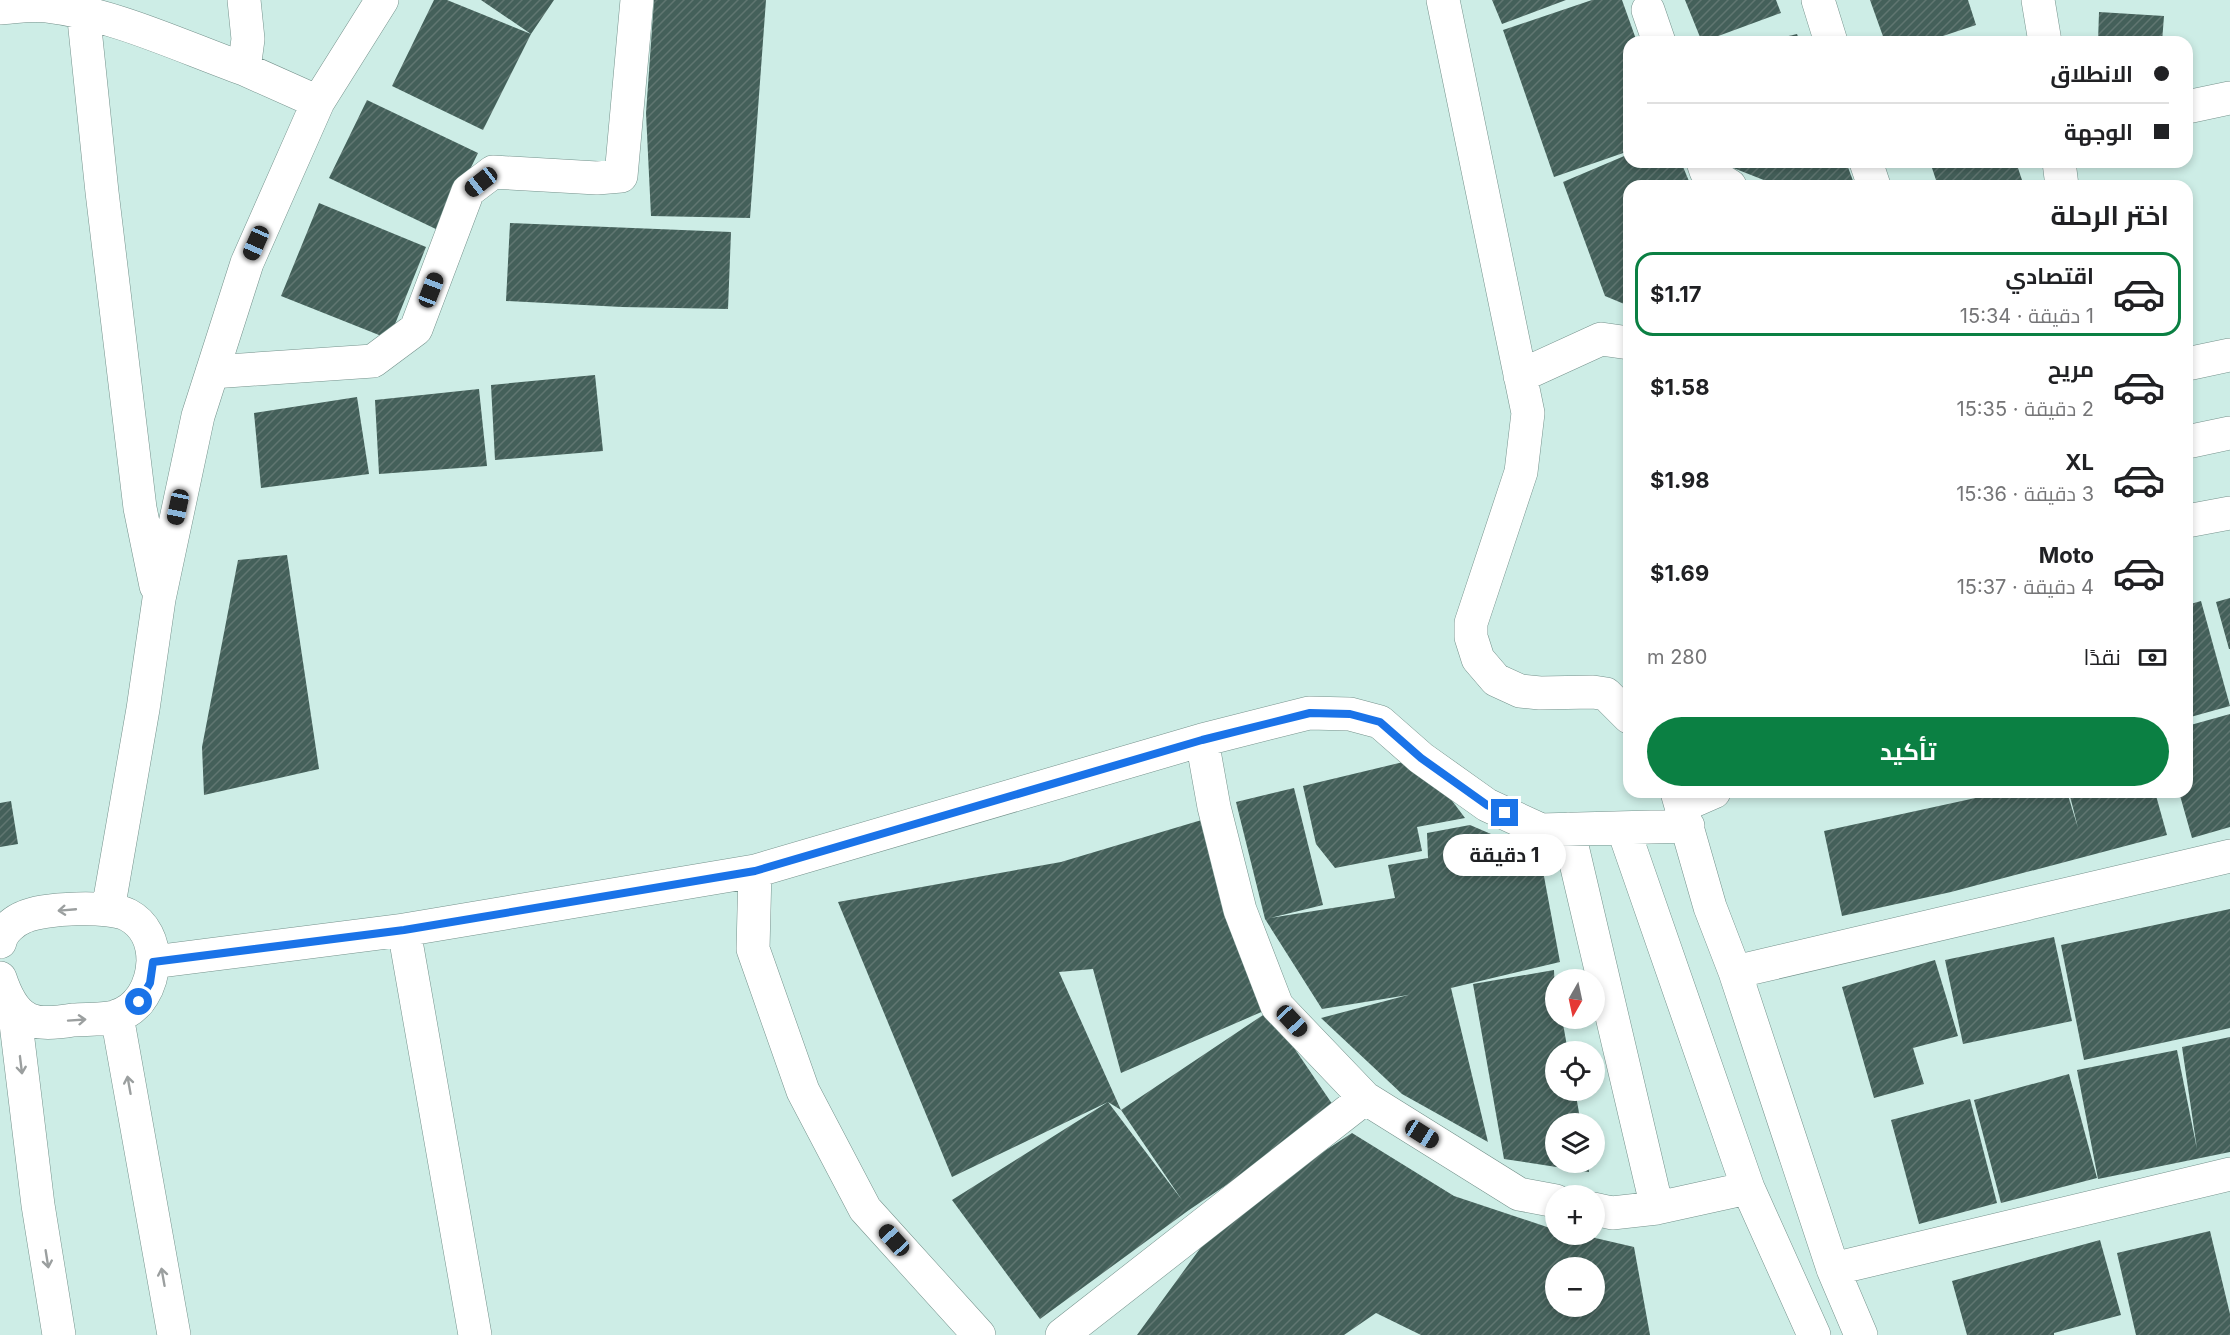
<!DOCTYPE html>
<html lang="ar">
<head>
<meta charset="utf-8">
<style>
  :root { --surface:#fff; --page:#f6f6f6; --text:#202124; --muted:#757577; --line:#e0e0e0; --accent:#0b8043 }
  body { margin:0; font-family:Inter,Cairo,sans-serif; background:var(--page); color:var(--text); direction:rtl; height:100vh; display:flex; flex-direction:column; font-size:22px; white-space:nowrap }
  * { box-sizing:border-box; margin:0 }
  p { font-size:20px; color:var(--muted) }
  .icon { flex:none; width:33px; height:33px; fill:none; stroke:currentColor; stroke-width:2; stroke-linecap:round; stroke-linejoin:round }
  .map { position:relative; flex:1; overflow:hidden; direction:ltr }
  .side { position:absolute; left:1623px; top:180px; width:570px; height:618px; display:flex; flex-direction:column; background:var(--surface); border-radius:18px; box-shadow:0 3px 9px #0003; direction:rtl }
  .side>* { flex:none }
  .banner { position:absolute; left:1623px; top:36px; width:570px; height:132px; border-radius:18px; box-shadow:0 3px 9px #0003; direction:rtl; display:grid; align-content:center; height:132px; padding:0 24px; background:var(--surface) }
  .needle { width:39px; rotate:189deg }
  .controls { position:absolute; left:1545px; top:969px; display:grid; gap:12px }
  .controls a { display:grid; place-items:center; width:60px; height:60px; border-radius:50%; background:var(--surface); box-shadow:0 3px 9px #0003; font-size:30px }
  .end { position:absolute; width:27px; height:27px; margin:-14px; border:8px solid #1a73e8; background:#fff; box-shadow:0 0 0 3px #fff }
  .from { border-radius:50% }
  .bubble { position:absolute; height:42px; border-radius:21px; background:var(--surface); box-shadow:0 3px 9px #0003; font-size:20px; font-weight:700; line-height:42px; text-align:center; direction:rtl }
  .car { position:absolute; width:18px; height:36px; margin:-18px -9px; border-radius:8px; box-shadow:0 0 4px 2px #0007; background:linear-gradient(#222 24%,#8ab4d8 0 40%,#222 0 76%,#8ab4d8 0 86%,#222 0) }
  .banner b { display:flex; align-items:center; gap:21px; height:57px; font-size:22px }
  .banner b+b { border-top:2px solid var(--line) }
  .banner i { width:15px; height:15px; background:var(--text) }
  ul { padding:0; list-style:none }
  li { display:flex; align-items:center; gap:18px; height:84px; margin:0 12px 9px; padding:0 12px; border:3px solid transparent; border-radius:18px }
  li div { flex:1 }
  li b { display:block; font-size:22px }
  li em { font-style:normal; font-weight:700 }
  li.on { border-color:var(--accent) }
  li>.icon { width:54px; height:54px; stroke-width:1.5 }
  h2 { padding:0 24px; font-size:27px; line-height:72px }
  .pay { display:flex; align-items:center; gap:15px; height:66px; padding:0 24px; font-size:22px }
  .pay p { margin-inline-start:auto }
  .cta { display:flex; gap:12px; margin-top:auto; padding:12px 24px }
  .cta a { flex:1; height:69px; border-radius:36px; background:var(--accent); color:#fff; font-size:24px; font-weight:700; line-height:69px; text-align:center }
  .map>svg:first-child { display:block }
  .building { fill:url(#building-hatch); fill-rule:evenodd }
  .lines { fill:none; stroke-linecap:round; stroke-linejoin:round }
  .minor-casing { stroke:#75928c; stroke-width:34 }
  .minor { stroke:#fff; stroke-width:33 }
  .oneway { stroke:#9b9f9f }
  .route { stroke:#1a73e8; stroke-width:8 }
</style>
</head>
<body>
<div class="map">
<svg width="2230" height="1335" viewBox="0 0 2230 1335">
  <defs>
    <pattern id="building-hatch" width="6" height="6" patternUnits="userSpaceOnUse" patternTransform="scale(1.5)"><rect width="6" height="6" fill="#44605a"/><path d="M-1 1l2-2M0 6l6-6M5 7l2-2" fill="none" stroke="#607671"/></pattern>
  </defs>
  <rect width="100%" height="100%" fill="#cdede6"/>
  <path class="building" d="M434,0H447L531,34L483,130L392,86Z
    M481,0H554L531,34Z
    M654,0H766L750,218L651,216L646,113Z
    M1492,0H1566L1502,24Z
    M1592,0H1622L1637,42H1629V151L1554,177L1503,30Z
    M1685,0H1776L1781,13L1702,42Z
    M1870,0H1968L1976,25L1925,42H1885Z
    M2099,12L2164,16L2162,42H2098Z
    M1797,34L1800,42H1767V41Z
    M367,100L478,153L440,231L329,178Z
    M1629,154V162H1681L1691,186H1629V306L1605,296L1563,182Z
    M1718,162H1846L1855,186H1779Z
    M1930,162H2016L2024,186H1938Z
    M319,203L426,247L389,339L281,296Z
    M510,223L731,232L728,309L622,307L506,301Z
    M595,375L603,451L495,460L491,385Z
    M479,389L487,466L379,474L375,400Z
    M357,397L369,474L261,488L254,413Z
    M287,555L319,769L204,795L202,747L238,560Z
    M2230,598V649H2229L2216,602Z
    M2201,601L2230,706L2187,718V605Z
    M2230,714V827L2192,838L2179,792H2187V726Z
    M1420,758L1465,818L1417,827L1422,851L1335,868L1316,844L1303,786Z
    M1294,788L1323,905L1270,918L1395,898L1388,865L1428,858L1427,833L1470,825L1540,855L1560,962L1451,988L1488,1142L1402,1094L1321,1018L1408,995L1322,1009L1265,919L1236,802Z
    M2003,792H2067L2078,828L2069,792H2155L2167,835L1951,892L1842,916L1824,831Z
    M11,801L18,844L0,847V803Z
    M1205,819L1266,1010L1121,1073L1093,969L1059,972L1121,1110L1108,1102L1182,1200L1121,1110L1269,1011L1337,1111L1189,1210L1040,1319L952,1200L1108,1102L952,1177L838,902L1061,862Z
    M2230,909V1028L2084,1060L2061,945Z
    M2054,937L2072,1021L1963,1044L1945,960Z
    M1935,960L1958,1036L1913,1048L1924,1084L1874,1098L1842,987Z
    M1554,970L1556,1018H1562L1568,1052H1556V1090H1575L1581,1124H1556V1162H1588L1589,1172L1504,1159L1473,984Z
    M2230,1037V1152L2098,1179L2077,1070L2177,1050L2197,1149L2182,1047Z
    M2069,1074L2097,1178L2001,1203L1974,1100Z
    M1970,1099L1997,1203L1919,1224L1891,1120Z
    M1352,1133L1454,1196L1556,1230V1234H1578L1634,1247L1650,1335H1421L1376,1313L1344,1335H1137L1223,1217ZM1556,1268H1594V1306H1556Z
    M2210,1231L2230,1314V1335H2136L2117,1253Z
    M2100,1240L2121,1315L2054,1333V1335H1967L1952,1281Z"/>
  <g class="lines">
    <g class="minor-casing">
      <path id="minor" d="M82,0L102,192L140,508L156,586
        M244,0L248,39L244,69L318,102
        M1443,0L1528,413L1521,472L1471,623V637L1478,659L1496,680L1520,691L1540,693L1593,692L1606,694L1629,717
        M1818,0L1831,42
        M2038,0L2045,42
        M0,8C15,7 31,4 46,6C114,14 180,46 244,69
        M1648,10L1659,42
        M2187,107L2230,98
        M1703,162L1706,171L1730,186
        M1866,162L1874,186
        M2059,162L2062,186
        M2187,364L2230,355
        M212,372L373,361L416,329L468,191L493,172L597,178L621,176L637,0
        M1520,376L1601,339L1629,343
        M2187,442L2230,433
        M2187,521L2230,513
        M1202,740L1214,807L1240,910L1277,1006L1365,1098L1519,1194L1556,1201
        M1677,792L1710,907L1735,972L1833,1269L1861,1335
        M1682,806L1714,792
        M1623,828L1748,1188L1814,1335
        M1568,829L1657,1208L1612,1213L1594,1209
        M755,871L753,949L803,1091L865,1209L979,1335
        M108,910L143,709L159,599L198,416L247,263L318,102L382,0
        M404,930L475,1335
        M0,942C2,931 14,921 24,917C43,908 110,905 128,915C145,924 153,942 153,961C152,985 140,1010 114,1017C101,1020 87,1019 73,1020C61,1022 40,1025 28,1019C13,1012 5,993 0,978
        M153,962L404,930L755,871L1202,740L1309,713L1350,714L1380,722L1421,758L1487,805L1541,830L1688,826
        M1735,972L2230,856
        M14,1007L38,1205L59,1335
        M117,1016L174,1335
        M1657,1208L1748,1188
        M1833,1269L2230,1174
        M1062,1335L1365,1098"/>
    </g>
    <use href="#minor" class="minor"/>
  </g>
  <defs><path id="oneway-shaft" d="M-6 0H5M1.5-3L5.5 0L1.5 3" fill="none" stroke-width="1.6" stroke-linecap="round" stroke-linejoin="round" transform="scale(1.5)"/></defs>
  <g class="oneway">
    <use href="#oneway-shaft" transform="translate(67 910) rotate(175)"/>
    <use href="#oneway-shaft" transform="translate(77 1020) rotate(-4)"/>
    <use href="#oneway-shaft" transform="translate(21 1065) rotate(83)"/>
    <use href="#oneway-shaft" transform="translate(129 1085) rotate(-100)"/>
    <use href="#oneway-shaft" transform="translate(47 1259) rotate(81)"/>
    <use href="#oneway-shaft" transform="translate(163 1277) rotate(-100)"/>
  </g>
  <g class="lines">
    <path class="route" d="M139,1002L150,983L153,962L404,930L755,871L1202,740L1310,713L1350,714L1380,722L1421,758L1487,805L1505,813"/>
  </g>
</svg>
<div class="controls">
<a><svg class="needle" viewBox="-14 -14 28 28"><path d="M0-13l5 13h-10z" fill="#e53935"/><path d="M0 13l5-13h-10z" fill="#757577"/></svg></a>
<a><svg class="icon" aria-label="locate" viewBox="0 0 24 24"><circle cx="12" cy="12" r="6"/><path d="M12 2v4M12 18v4M2 12h4M18 12h4"/></svg></a>
<a><svg class="icon" aria-label="layers" viewBox="0 0 24 24"><path d="M12 4l9 5-9 5-9-5zM3 14l9 5 9-5"/></svg></a>
<a>+</a>
<a>−</a>
</div>
<i class="end from" style="left:139px;top:1002px"></i>
<i class="end" style="left:1505px;top:813px"></i>
<div class="bubble" style="left:1443px;top:834px;width:123px">1 دقيقة</div>
<i class="car" style="left:481px;top:182px;rotate:232deg"></i>
<i class="car" style="left:256px;top:243px;rotate:204deg"></i>
<i class="car" style="left:431px;top:290px;rotate:21deg"></i>
<i class="car" style="left:178px;top:507px;rotate:192deg"></i>
<i class="car" style="left:1292px;top:1021px;rotate:137deg"></i>
<i class="car" style="left:1422px;top:1134px;rotate:122deg"></i>
<i class="car" style="left:894px;top:1240px;rotate:318deg"></i>
<div class="banner">
<b><i class="from"></i>الانطلاق</b>
<b><i></i>الوجهة</b>
</div>
<section class="side">
<h2>اختر الرحلة</h2>
<ul>
<li class="on"><svg class="icon" aria-label="car" viewBox="0 0 24 24"><path d="M5 17H2v-5l4-1 3-4h7l3 4 3 1v5h-3M9 17h6M6 11h13"/><circle cx="7" cy="17" r="2"/><circle cx="17" cy="17" r="2"/></svg><div><b>اقتصادي</b><p>1 دقيقة · 15:34</p></div><em>$1.17</em></li>
<li><svg class="icon" aria-label="car" viewBox="0 0 24 24"><path d="M5 17H2v-5l4-1 3-4h7l3 4 3 1v5h-3M9 17h6M6 11h13"/><circle cx="7" cy="17" r="2"/><circle cx="17" cy="17" r="2"/></svg><div><b>مريح</b><p>2 دقيقة · 15:35</p></div><em>$1.58</em></li>
<li><svg class="icon" aria-label="car" viewBox="0 0 24 24"><path d="M5 17H2v-5l4-1 3-4h7l3 4 3 1v5h-3M9 17h6M6 11h13"/><circle cx="7" cy="17" r="2"/><circle cx="17" cy="17" r="2"/></svg><div><b>XL</b><p>3 دقيقة · 15:36</p></div><em>$1.98</em></li>
<li><svg class="icon" aria-label="car" viewBox="0 0 24 24"><path d="M5 17H2v-5l4-1 3-4h7l3 4 3 1v5h-3M9 17h6M6 11h13"/><circle cx="7" cy="17" r="2"/><circle cx="17" cy="17" r="2"/></svg><div><b>Moto</b><p>4 دقيقة · 15:37</p></div><em>$1.69</em></li>
</ul>
<div class="pay"><svg class="icon" aria-label="cash" viewBox="0 0 24 24"><path d="M3 7h18v10H3z"/><circle cx="12" cy="12" r="2"/></svg>نقدًا<p>280 m</p></div>
<div class="cta"><a>تأكيد</a></div>
</section>
</div>
</body>
</html>
